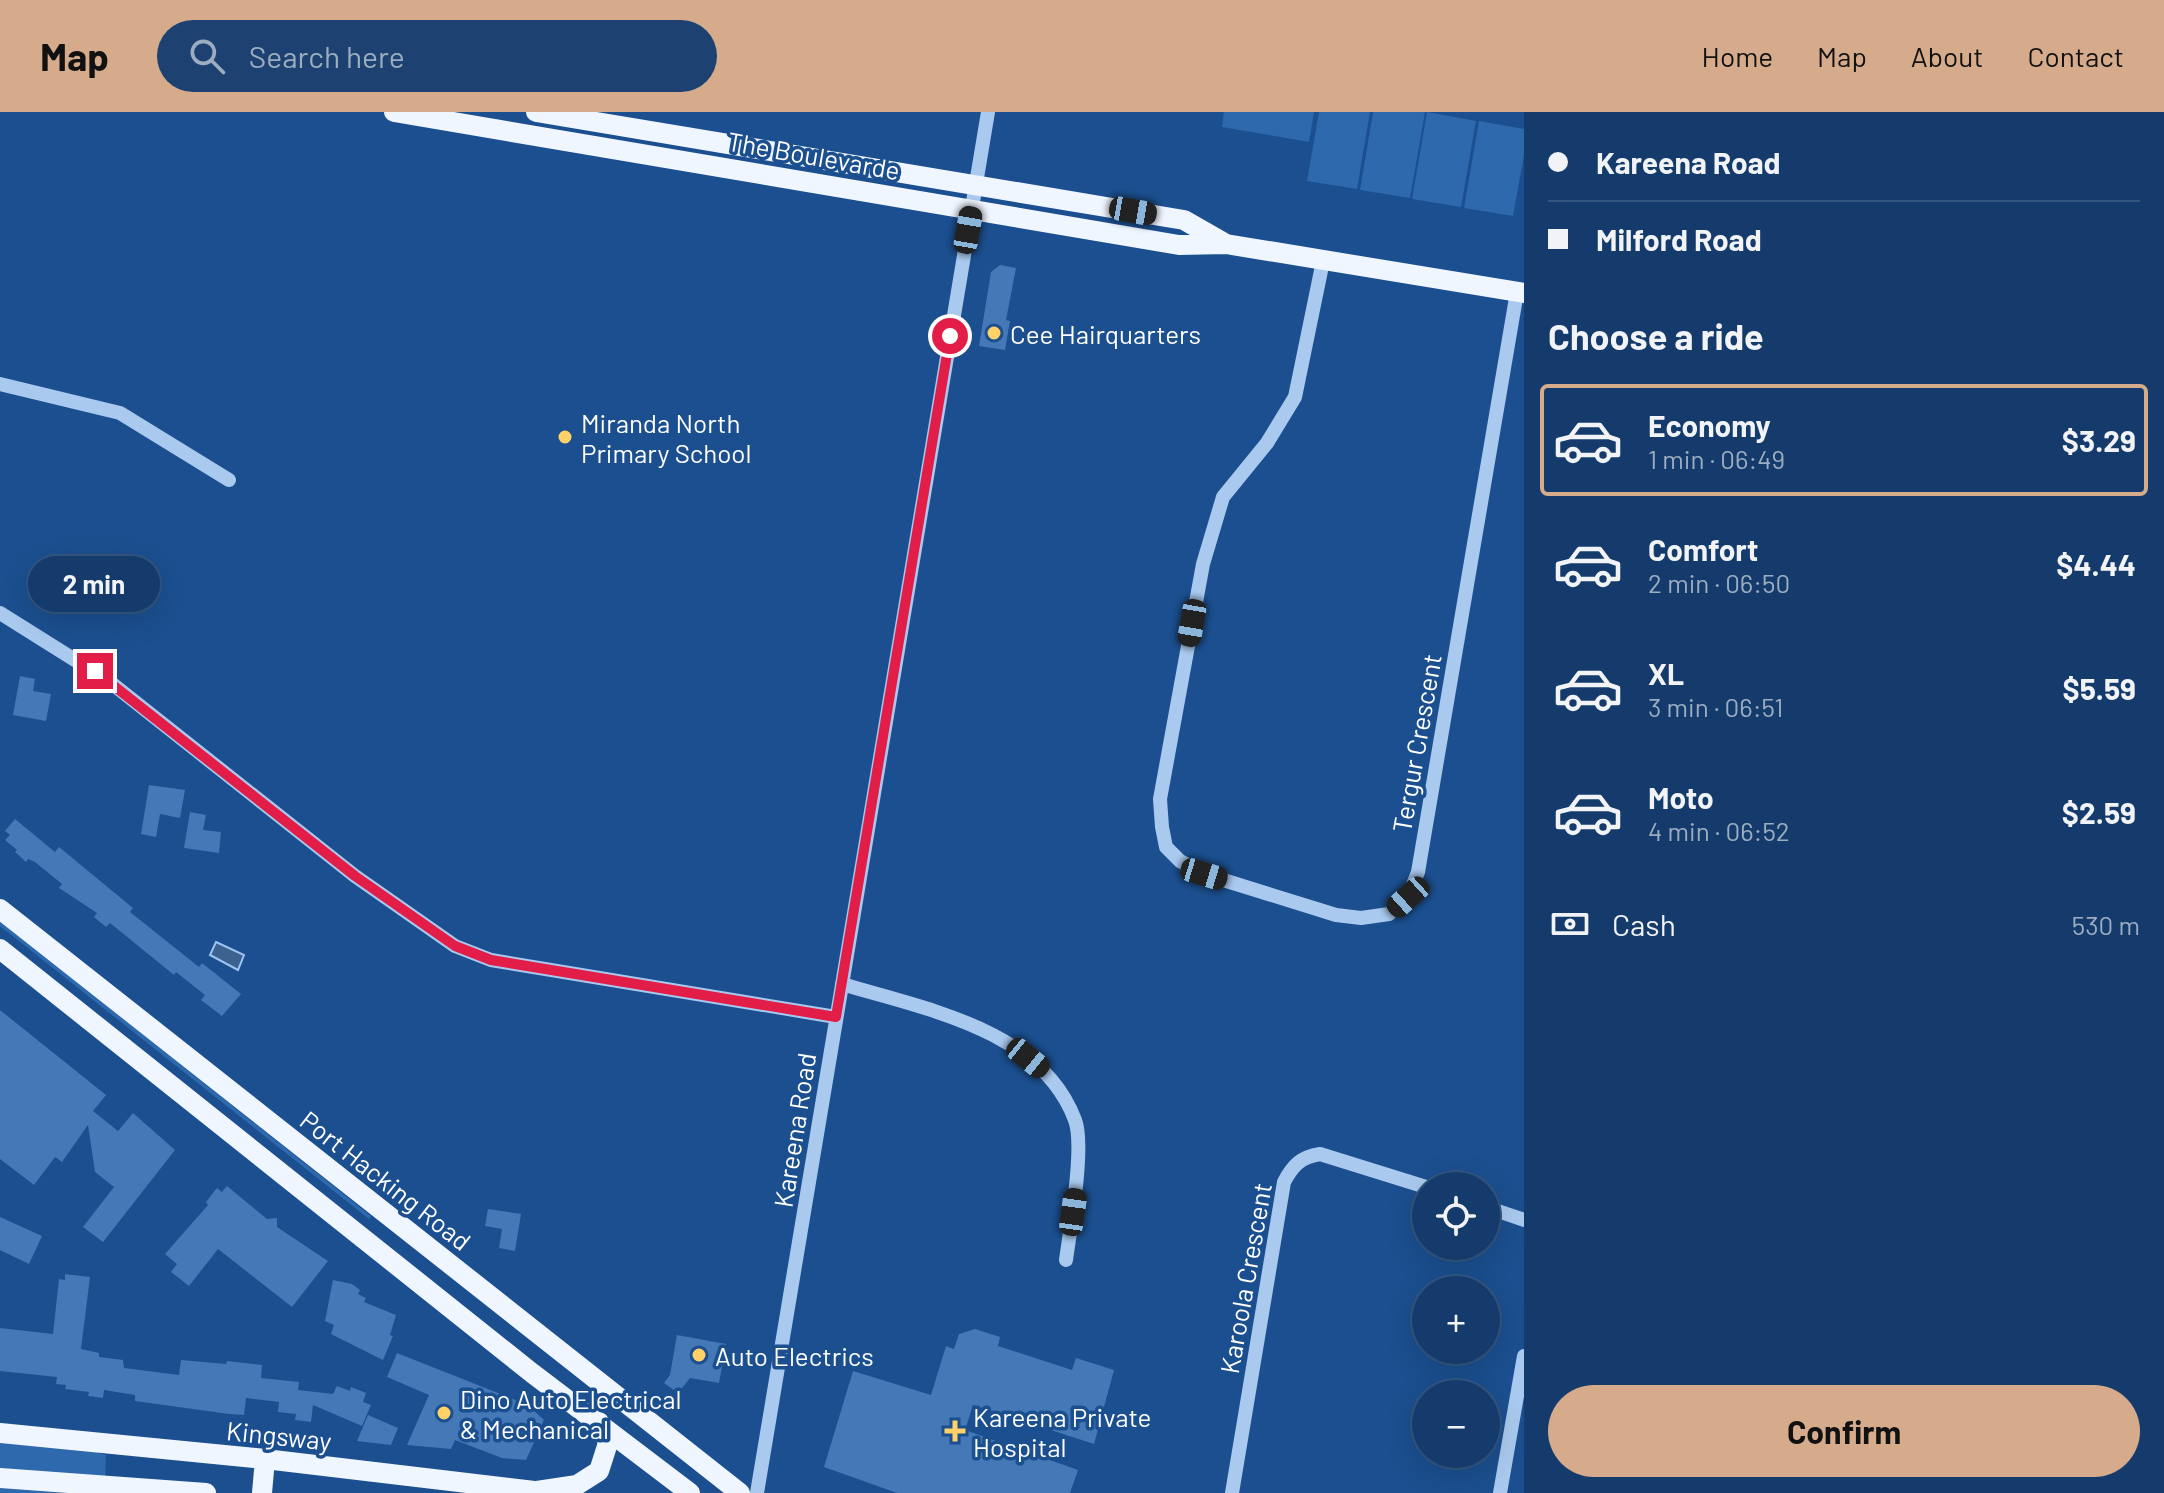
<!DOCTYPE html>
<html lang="en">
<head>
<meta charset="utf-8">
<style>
  :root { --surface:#143b6b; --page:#1d4271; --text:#f1f3f6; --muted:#9dadc1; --line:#33557e; --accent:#d6ab8b }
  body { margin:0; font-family:Barlow,sans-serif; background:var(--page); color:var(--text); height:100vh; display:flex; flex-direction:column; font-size:30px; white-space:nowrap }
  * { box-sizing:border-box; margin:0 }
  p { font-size:26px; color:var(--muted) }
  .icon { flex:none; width:44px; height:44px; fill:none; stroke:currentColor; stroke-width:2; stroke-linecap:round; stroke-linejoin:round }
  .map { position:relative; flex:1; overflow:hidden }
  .details { display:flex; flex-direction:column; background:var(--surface); width:640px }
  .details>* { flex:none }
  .top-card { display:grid; align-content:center; height:176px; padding:0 24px; background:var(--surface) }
  .fabs { position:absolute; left:1412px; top:1060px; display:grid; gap:16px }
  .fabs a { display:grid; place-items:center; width:88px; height:88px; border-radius:50%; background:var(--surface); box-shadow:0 8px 32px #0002,0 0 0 2px var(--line); font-size:40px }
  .end { position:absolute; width:36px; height:36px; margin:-18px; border:10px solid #e11d48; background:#fff; box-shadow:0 0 0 4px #fff }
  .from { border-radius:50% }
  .bubble { position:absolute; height:56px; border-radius:28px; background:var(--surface); box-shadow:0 8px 32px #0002,0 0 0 2px var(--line); font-size:26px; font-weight:700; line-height:56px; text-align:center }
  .car { position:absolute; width:24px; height:48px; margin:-24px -12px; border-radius:10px; box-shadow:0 0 6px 2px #0007; background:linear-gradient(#222 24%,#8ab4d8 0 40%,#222 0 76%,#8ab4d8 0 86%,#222 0) }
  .top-card b { display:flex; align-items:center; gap:28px; height:76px; font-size:30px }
  .top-card b+b { border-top:2px solid var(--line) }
  .top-card i { width:20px; height:20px; background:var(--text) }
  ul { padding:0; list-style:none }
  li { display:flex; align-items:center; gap:24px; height:112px; margin:0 16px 12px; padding:0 8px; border:4px solid transparent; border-radius:8px }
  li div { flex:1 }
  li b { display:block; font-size:30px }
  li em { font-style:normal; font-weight:700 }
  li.selected { border-color:var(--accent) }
  li>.icon { width:72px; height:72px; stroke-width:1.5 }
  h2 { padding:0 24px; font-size:36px; line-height:96px }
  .pay { display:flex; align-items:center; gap:20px; height:88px; padding:0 24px; font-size:30px }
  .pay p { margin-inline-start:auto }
  .action { display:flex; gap:16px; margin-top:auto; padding:16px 24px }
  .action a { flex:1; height:92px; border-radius:48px; background:var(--accent); color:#111; font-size:32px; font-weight:700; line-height:92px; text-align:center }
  header { display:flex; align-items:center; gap:48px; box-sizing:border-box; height:112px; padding:0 40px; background:var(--accent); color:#111 }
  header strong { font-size:38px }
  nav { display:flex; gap:44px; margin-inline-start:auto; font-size:28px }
  .search { width:560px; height:72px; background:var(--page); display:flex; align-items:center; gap:20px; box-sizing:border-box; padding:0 28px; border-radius:44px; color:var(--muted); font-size:30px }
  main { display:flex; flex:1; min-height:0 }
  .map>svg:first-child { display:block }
  .green { fill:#2e69ad }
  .water { fill:#3c6290; stroke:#9cc4f0; stroke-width:2 }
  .building { fill:#4478b7 }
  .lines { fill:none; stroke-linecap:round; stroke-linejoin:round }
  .minor { stroke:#a9c9ee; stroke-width:14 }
  .major { stroke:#f0f6ff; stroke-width:20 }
  .route { stroke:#e11d48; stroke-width:10 }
  .poi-dot { fill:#ffd166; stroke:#1b4f8f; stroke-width:3 }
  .labels { text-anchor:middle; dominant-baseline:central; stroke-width:7; stroke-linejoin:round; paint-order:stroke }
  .street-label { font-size:26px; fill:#fff; stroke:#1b4f8f }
  .poi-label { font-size:26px; fill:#fff; stroke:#1b4f8f; text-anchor:start }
</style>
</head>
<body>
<header>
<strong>Map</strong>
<div class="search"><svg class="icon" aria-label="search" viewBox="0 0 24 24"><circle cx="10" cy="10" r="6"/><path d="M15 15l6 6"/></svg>Search here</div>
<nav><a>Home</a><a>Map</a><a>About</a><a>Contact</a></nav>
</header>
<main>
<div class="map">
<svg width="1524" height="1381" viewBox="0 0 1524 1381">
  <rect width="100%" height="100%" fill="#1b4f8f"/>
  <path class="green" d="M1224,0H1314L1309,30L1222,15Z
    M1319,0H1370L1357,77L1307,69Z
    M1373,0H1425L1410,86L1360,78Z
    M1427,0L1476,9L1461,95L1412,87Z
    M1479,9L1524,17V43L1513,104L1464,96Z
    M0,809L371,1104L369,1107L39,845L0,814Z
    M0,1321L36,1323L106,1343L105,1373L206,1381H0Z"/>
  <path class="water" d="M216,830L244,843L238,858L210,843Z"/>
  <path class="building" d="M1000,153L1016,156L1006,208L1010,209L1005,238L979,234L991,160Z
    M20,564L35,567L33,579L51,582L46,609L13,603Z
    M149,673L185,678L180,706L160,702L156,725L141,722Z
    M190,700L206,703L203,718L221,720L219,741L184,736Z
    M15,707L55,740L59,735L133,796L130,800L199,855L202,851L241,882L222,904L201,888L205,883L176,860L174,863L110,811L106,815L94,805L97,801L59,776L62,772L35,750L28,747L26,750L15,740L17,738L5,728L10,723L5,719Z
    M0,898L106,983L93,999L118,1019L133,1001L175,1038L103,1130L83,1115L114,1075L95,1060L88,1013L62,1050L55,1045L34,1073L0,1047Z
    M227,1074L267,1107L277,1106V1115L328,1149L292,1195L218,1137L189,1174L171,1160L177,1152L165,1142L208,1093L206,1090L217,1076L222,1080Z
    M488,1097L521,1102L515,1139L499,1136L502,1117L485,1114Z
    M0,1105L42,1124L29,1152L0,1138Z
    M65,1162L90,1165L81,1237L99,1241V1245L123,1248L124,1256L179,1263L181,1248L226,1252L227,1249L262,1253L261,1266L299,1270L298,1278L333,1282L337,1274L350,1279L351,1275L366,1281L363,1290L371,1293L362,1314L313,1293L311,1310L295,1308L296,1302L278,1300L279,1290L246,1286L244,1303L229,1302L135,1289V1283L104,1278L103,1286L88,1284L89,1280L65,1277L66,1273L56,1272L57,1265L0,1259V1216L53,1222L59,1167L65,1168Z
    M333,1168L352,1172L360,1178L358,1182L366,1186L364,1190L396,1203L390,1223L393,1224L383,1248L331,1222L334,1213L325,1209Z
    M975,1217L1000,1225L998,1234L1072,1258L1076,1246L1114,1258L1094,1332L973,1293L965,1318L1078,1358L1070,1381H897L824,1355L853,1259L931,1283L946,1234L954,1237L959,1222Z
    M677,1223L726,1232L719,1271L690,1266L678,1281L664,1271L670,1263Z
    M397,1241L528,1293L544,1308L526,1348L502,1346L455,1328L451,1337L407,1333L429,1283L387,1265Z
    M368,1303L398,1316L391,1333L357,1329Z"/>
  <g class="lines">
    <path class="minor" d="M1323,149L1295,285L1267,331L1223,385L1203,452L1160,687L1162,715L1166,735L1180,749L1204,762L1336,803L1361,806L1389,802L1408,785L1418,760L1517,180
      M0,272L120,301L229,368
      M0,501L110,570L355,764L455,834L491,848L836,905
      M842,872C925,897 1041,917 1075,1008C1085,1034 1070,1118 1066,1148
      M1486,1095L1524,1108
      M757,1381L988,0
      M1232,1381L1284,1070C1293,1053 1301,1045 1320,1042L1426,1075
      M1500,1381L1524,1244"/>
    <path class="major" d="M394,0L1179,133L1226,132L1524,181
      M536,0L1184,108L1226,132
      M0,797L740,1381
      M0,837L532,1261L690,1381
      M0,1321L265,1347L551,1381
      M0,1366L206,1381
      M537,1379L577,1373L599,1359L608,1331L599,1310
      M262,1381L265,1347"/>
  </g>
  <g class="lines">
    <path class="route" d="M95,559L355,764L455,834L491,848L836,905L950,224"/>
  </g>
  <g class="poi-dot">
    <circle cx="994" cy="221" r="8"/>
    <circle cx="565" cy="325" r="8"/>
    <circle cx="699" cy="1243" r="8"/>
    <circle cx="444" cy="1301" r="8"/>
    <path d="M951 1307h8v8h8v8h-8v8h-8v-8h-8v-8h8z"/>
  </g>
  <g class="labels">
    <g class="street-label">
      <text transform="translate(814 43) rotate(10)">The Boulevarde</text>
      <text transform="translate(1416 631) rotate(-80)">Tergur Crescent</text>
      <text transform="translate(794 1018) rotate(-81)">Kareena Road</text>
      <text transform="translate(386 1068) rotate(38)">Port Hacking Road</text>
      <text transform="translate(1245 1166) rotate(-80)">Karoola Crescent</text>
      <text transform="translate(279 1323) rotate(6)">Kingsway</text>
    </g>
    <g class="poi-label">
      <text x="1010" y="221">Cee Hairquarters</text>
      <text x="581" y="310">Miranda North<tspan x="581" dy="30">Primary School</tspan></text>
      <text x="715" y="1243">Auto Electrics</text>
      <text x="460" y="1286">Dino Auto Electrical<tspan x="460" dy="30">&amp; Mechanical</tspan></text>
      <text x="973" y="1304">Kareena Private<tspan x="973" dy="30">Hospital</tspan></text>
    </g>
  </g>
</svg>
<div class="fabs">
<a><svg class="icon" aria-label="locate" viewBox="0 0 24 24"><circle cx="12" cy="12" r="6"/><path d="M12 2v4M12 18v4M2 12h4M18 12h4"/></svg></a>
<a>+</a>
<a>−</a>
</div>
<i class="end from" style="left:950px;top:224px"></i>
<i class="end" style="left:95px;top:559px"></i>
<div class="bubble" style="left:28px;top:444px;width:132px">2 min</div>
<i class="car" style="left:1133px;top:99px;rotate:100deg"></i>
<i class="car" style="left:968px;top:118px;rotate:10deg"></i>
<i class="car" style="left:1192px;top:511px;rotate:190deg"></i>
<i class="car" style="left:1204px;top:762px;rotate:107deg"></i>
<i class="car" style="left:1408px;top:785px;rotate:228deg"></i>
<i class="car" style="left:1028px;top:946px;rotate:129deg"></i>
<i class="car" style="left:1073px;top:1100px;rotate:8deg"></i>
</div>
<section class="details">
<div class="top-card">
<b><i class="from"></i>Kareena Road</b>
<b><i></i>Milford Road</b>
</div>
<h2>Choose a ride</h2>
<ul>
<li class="selected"><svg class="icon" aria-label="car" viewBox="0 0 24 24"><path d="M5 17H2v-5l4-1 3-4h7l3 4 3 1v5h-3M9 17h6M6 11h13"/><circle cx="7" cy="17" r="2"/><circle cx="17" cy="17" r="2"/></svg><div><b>Economy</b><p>1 min · 06:49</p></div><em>$3.29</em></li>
<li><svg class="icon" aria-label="car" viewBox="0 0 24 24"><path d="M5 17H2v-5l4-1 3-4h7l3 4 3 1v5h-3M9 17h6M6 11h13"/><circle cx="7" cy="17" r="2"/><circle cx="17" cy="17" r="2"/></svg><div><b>Comfort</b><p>2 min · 06:50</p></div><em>$4.44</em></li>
<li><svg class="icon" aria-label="car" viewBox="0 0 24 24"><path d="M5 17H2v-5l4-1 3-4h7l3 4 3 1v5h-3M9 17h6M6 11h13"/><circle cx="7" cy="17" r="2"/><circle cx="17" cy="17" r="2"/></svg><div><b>XL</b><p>3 min · 06:51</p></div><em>$5.59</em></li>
<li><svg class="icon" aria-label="car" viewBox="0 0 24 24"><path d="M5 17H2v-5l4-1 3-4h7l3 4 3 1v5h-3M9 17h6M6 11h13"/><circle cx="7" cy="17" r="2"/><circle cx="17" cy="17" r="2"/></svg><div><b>Moto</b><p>4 min · 06:52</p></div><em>$2.59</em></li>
</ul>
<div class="pay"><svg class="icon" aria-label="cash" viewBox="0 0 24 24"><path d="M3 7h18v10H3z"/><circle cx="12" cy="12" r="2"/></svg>Cash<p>530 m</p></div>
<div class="action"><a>Confirm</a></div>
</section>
</main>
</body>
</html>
